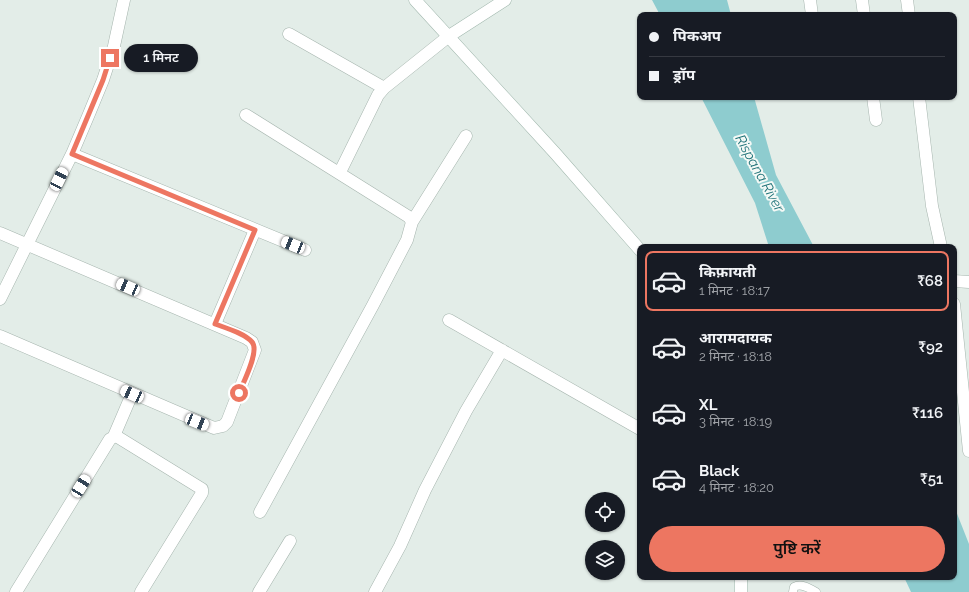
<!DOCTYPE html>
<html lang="hi">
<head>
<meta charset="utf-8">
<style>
  :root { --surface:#171b24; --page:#242831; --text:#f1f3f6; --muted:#9ea1a6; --line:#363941; --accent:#ed7661 }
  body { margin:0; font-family:Raleway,"Noto Sans Devanagari",sans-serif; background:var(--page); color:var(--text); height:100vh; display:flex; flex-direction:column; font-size:15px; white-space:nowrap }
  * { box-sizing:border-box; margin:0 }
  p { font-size:13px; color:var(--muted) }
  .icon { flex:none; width:22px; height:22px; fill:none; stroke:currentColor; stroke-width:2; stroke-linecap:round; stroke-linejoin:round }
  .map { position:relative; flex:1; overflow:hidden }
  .side { position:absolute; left:637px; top:244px; width:320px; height:336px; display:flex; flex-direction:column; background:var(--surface); border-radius:8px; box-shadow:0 1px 3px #0004 }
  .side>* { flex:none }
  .guide { position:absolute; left:637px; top:12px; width:320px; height:88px; border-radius:8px; box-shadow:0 1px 3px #0004; display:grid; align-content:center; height:88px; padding:0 12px; background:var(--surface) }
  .buttons { position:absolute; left:585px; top:492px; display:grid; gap:8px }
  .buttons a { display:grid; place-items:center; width:40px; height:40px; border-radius:50%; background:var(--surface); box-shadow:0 1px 3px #0004; font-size:20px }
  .end { position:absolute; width:18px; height:18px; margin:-9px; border:5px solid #ed7661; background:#fff; box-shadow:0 0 0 2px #fff }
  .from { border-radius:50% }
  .bubble { position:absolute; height:28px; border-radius:14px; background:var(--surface); box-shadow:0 1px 3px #0004; font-size:13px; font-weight:600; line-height:28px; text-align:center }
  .car { position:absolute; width:12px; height:24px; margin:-12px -6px; border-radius:5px; box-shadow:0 0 3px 1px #0007; background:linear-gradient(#fff 24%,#345 0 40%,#fff 0 76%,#345 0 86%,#fff 0) }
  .guide b { display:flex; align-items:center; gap:14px; height:38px; font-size:15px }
  .guide b+b { border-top:1px solid var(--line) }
  .guide i { width:10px; height:10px; background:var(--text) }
  ul { padding:7px 0 0; list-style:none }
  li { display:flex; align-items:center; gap:12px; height:60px; margin:0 8px 6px; padding:0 4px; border:2px solid transparent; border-radius:8px }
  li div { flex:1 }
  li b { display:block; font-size:15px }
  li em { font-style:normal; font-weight:600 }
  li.on { border-color:var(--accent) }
  li>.icon { width:36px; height:36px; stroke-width:1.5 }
  .action { display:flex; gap:8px; margin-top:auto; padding:8px 12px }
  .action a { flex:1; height:46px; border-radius:24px; background:var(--accent); color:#111; font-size:16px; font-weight:600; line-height:46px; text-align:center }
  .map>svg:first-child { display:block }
  .water { fill:#8ecccf }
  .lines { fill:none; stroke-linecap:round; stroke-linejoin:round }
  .lane-casing { stroke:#a6b5ae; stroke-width:9 }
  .street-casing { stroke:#a6b5ae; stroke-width:13 }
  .secondary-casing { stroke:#a2b8ae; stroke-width:13 }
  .lane { stroke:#fff; stroke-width:8 }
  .street { stroke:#fff; stroke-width:12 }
  .secondary { stroke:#fff; stroke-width:12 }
  .route { stroke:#ed7661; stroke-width:5 }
  .labels { text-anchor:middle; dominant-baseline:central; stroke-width:4; stroke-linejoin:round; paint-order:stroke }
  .water-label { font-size:14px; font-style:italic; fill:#1f7278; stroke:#f4f9f6 }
</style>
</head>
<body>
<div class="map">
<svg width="969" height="592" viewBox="0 0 969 592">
  <rect width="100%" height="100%" fill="#e3ede8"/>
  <path class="water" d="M652,0H727L731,15H660Z
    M701,97H754L776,175L814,247H769L755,203Z
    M954,506L969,544V592H911L904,577H954Z"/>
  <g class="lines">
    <g class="lane-casing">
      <path id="lane" d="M793,592L794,587C801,583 809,588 816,592"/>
    </g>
    <g class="street-casing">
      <path id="street" d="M810,0L812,15
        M862,0L864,15
        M907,0L909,15
        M289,34L384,88
        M873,97L876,120
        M919,97L932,206L941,247
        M246,115L409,217L412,222L407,240L373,305L260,512
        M72,154L305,250
        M340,172L378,95L384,88L449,36
        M412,222L466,136
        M0,233L246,338L252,342L255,350L227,422L223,426L214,428L0,336
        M954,281L969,282
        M0,299L72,154L89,114L103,80L114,46L124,0
        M954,304L969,451
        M449,320L640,429
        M215,324L255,230
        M114,436L132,394
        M16,592L110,439L116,436L202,489V493L141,592
        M259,592L290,541
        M375,592L400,546L425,490L466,411L502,350"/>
    </g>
    <g class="secondary-casing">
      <path id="secondary" d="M415,0L555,153L640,250
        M449,36L505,0
        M741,577V592"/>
    </g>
    <use href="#lane" class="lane"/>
    <use href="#street" class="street"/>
    <use href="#secondary" class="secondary"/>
  </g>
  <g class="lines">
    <path class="route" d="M110,58L103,80L72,154L255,230L215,324C226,328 244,333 252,342C260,351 243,383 239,393"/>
  </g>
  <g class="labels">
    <g class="water-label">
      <text transform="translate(760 173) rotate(61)">Rispana River</text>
    </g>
  </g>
</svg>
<div class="buttons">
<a><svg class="icon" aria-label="locate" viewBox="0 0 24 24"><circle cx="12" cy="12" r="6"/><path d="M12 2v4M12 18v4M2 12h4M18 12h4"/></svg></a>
<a><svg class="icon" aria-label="layers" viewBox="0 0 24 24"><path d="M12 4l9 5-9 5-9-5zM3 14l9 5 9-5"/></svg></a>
</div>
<i class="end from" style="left:239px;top:393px"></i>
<i class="end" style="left:110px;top:58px"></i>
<div class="bubble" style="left:124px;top:44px;width:74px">1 मिनट</div>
<i class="car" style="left:59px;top:179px;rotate:26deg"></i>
<i class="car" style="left:293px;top:245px;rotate:292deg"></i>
<i class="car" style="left:128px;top:287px;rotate:293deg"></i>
<i class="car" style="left:132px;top:394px;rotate:294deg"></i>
<i class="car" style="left:197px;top:422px;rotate:112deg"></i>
<i class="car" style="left:81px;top:486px;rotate:32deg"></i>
<div class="guide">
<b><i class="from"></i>पिकअप</b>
<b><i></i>ड्रॉप</b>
</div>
<section class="side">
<ul>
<li class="on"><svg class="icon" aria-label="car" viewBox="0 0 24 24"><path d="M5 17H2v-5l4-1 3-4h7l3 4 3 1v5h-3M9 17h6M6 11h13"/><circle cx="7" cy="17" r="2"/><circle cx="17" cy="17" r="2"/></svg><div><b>किफ़ायती</b><p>1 मिनट · 18:17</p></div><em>₹68</em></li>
<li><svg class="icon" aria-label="car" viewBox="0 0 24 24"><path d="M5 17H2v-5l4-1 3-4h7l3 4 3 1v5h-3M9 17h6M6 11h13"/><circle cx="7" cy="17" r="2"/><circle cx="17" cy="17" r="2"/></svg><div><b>आरामदायक</b><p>2 मिनट · 18:18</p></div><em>₹92</em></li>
<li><svg class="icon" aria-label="car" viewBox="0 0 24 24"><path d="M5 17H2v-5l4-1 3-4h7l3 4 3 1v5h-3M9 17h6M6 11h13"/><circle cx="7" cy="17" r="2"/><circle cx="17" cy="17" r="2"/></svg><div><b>XL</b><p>3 मिनट · 18:19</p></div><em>₹116</em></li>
<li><svg class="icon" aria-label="car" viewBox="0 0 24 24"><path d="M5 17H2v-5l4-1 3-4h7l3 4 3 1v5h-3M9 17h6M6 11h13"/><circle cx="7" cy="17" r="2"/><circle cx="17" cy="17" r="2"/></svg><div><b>Black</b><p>4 मिनट · 18:20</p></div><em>₹51</em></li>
</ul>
<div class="action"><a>पुष्टि करें</a></div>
</section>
</div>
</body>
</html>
